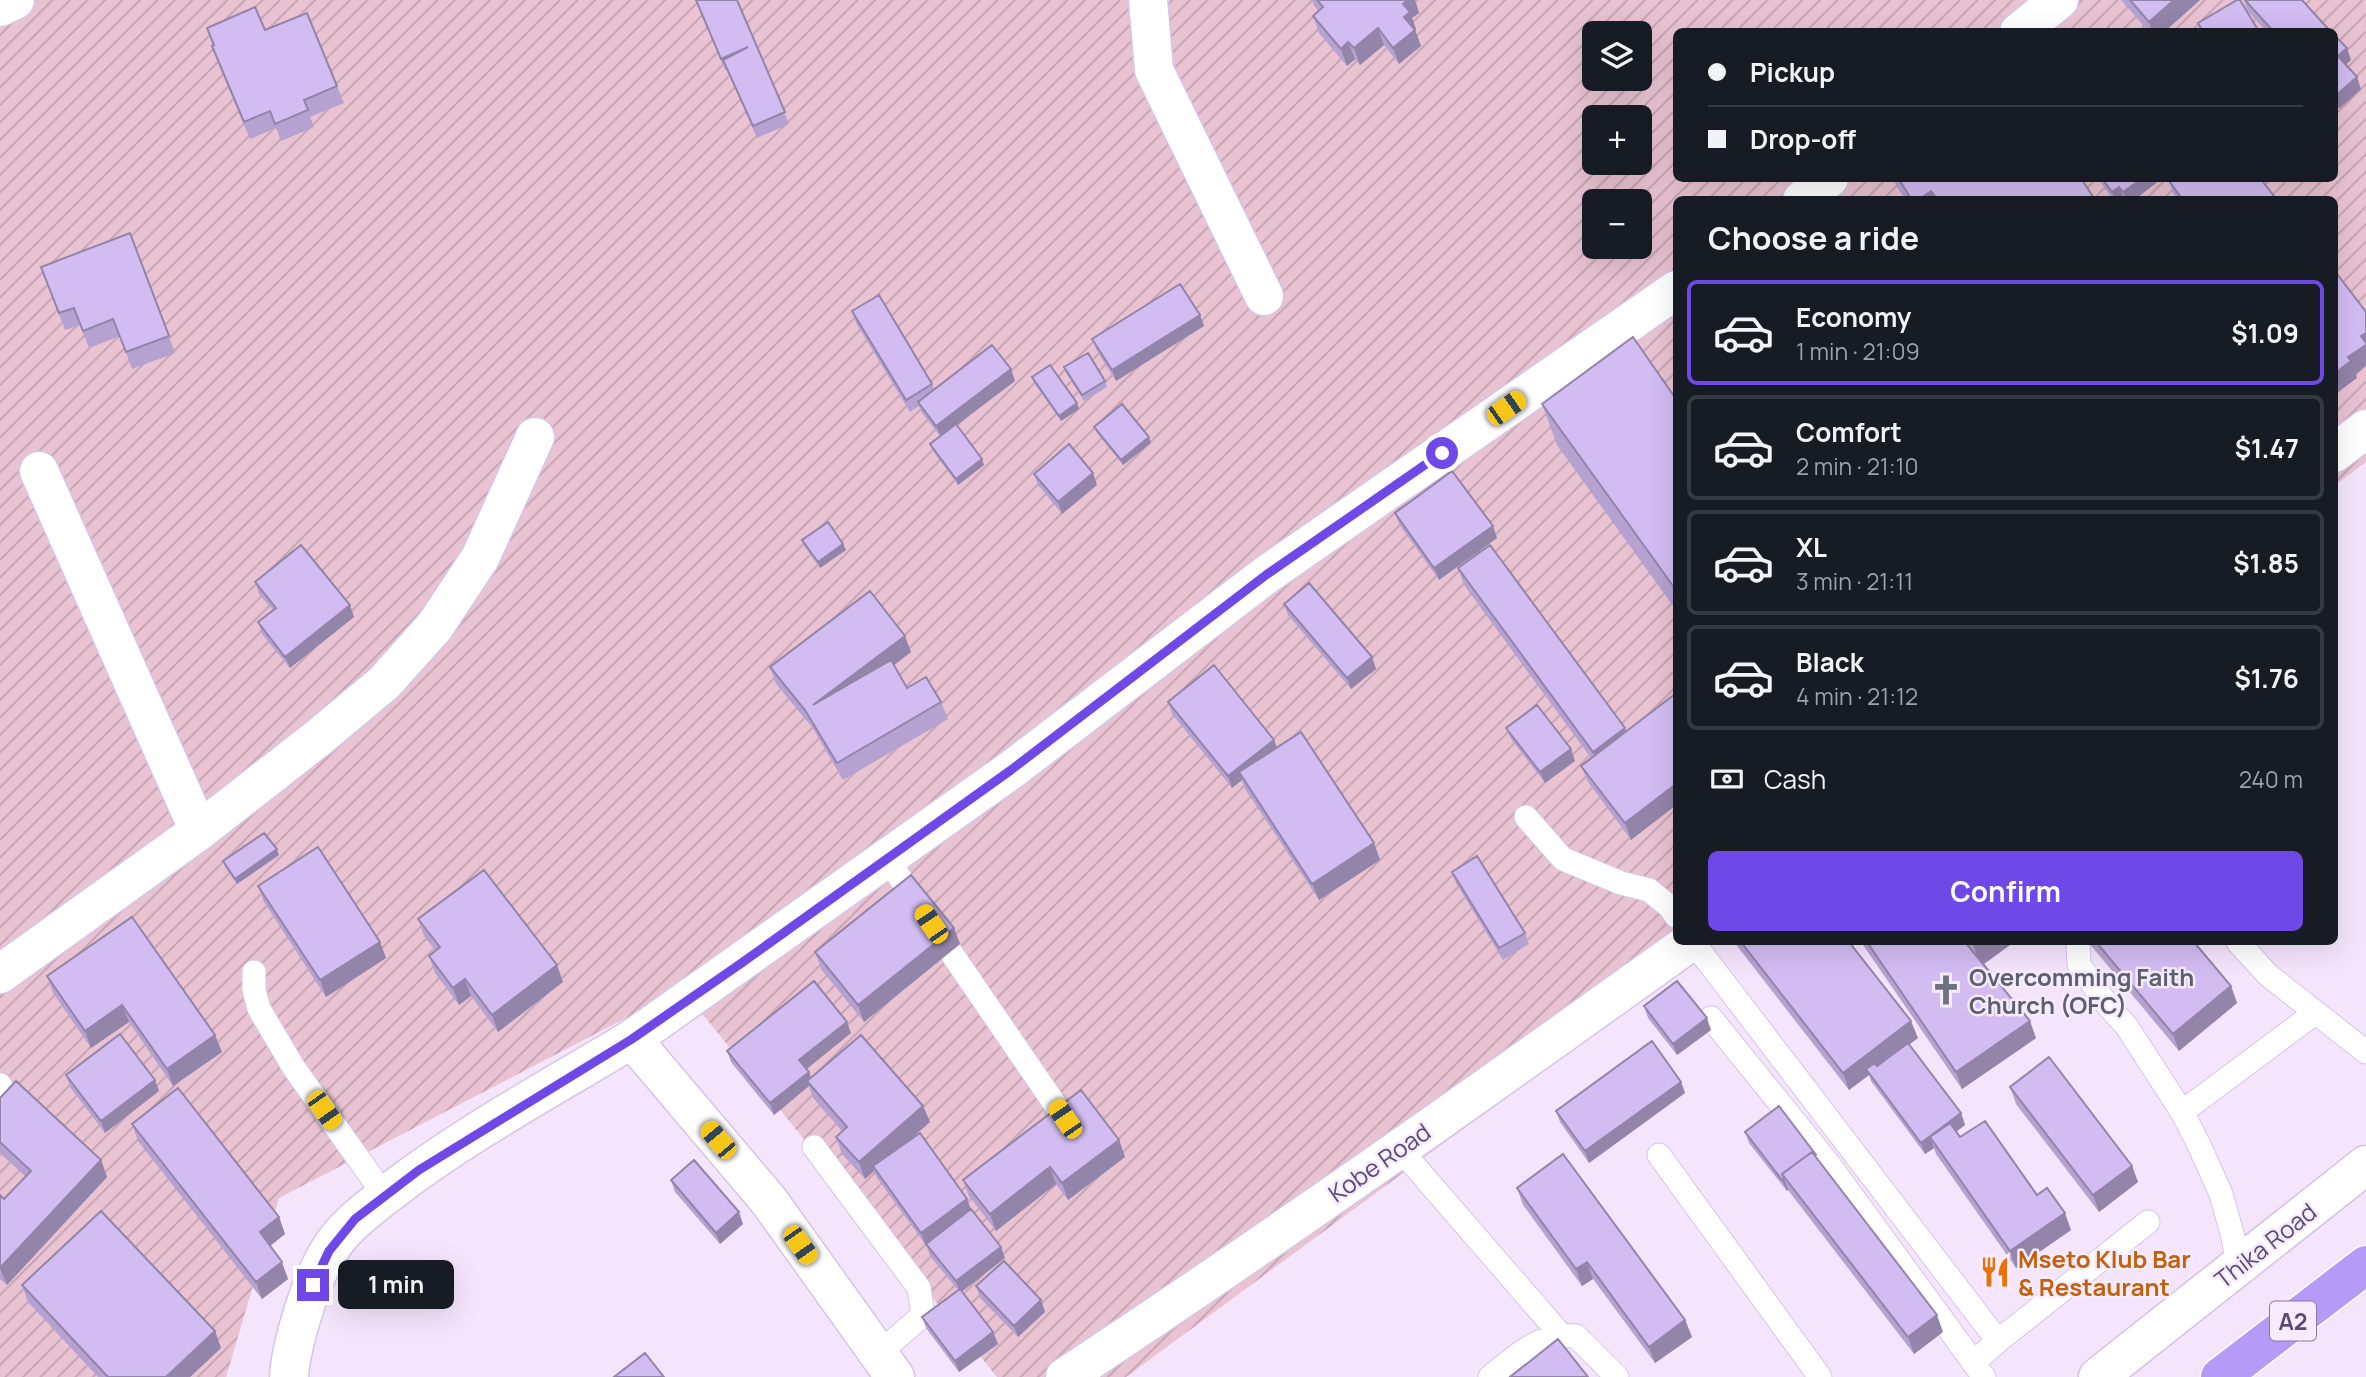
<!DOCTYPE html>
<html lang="en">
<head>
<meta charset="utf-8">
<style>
  :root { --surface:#171b24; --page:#242831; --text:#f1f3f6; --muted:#9ea1a6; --line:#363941; --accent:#6f49e7 }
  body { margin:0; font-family:Manrope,sans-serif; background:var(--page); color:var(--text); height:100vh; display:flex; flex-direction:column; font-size:26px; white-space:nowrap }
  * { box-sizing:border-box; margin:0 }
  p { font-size:23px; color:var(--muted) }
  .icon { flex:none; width:38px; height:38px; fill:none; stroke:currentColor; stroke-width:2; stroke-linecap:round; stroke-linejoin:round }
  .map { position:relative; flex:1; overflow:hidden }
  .panel { position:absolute; left:1673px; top:196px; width:665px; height:749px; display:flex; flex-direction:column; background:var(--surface); border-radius:10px; box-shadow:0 7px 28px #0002 }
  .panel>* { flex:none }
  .banner { position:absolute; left:1673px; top:28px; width:665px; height:154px; border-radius:10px; box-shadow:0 7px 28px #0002; display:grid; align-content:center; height:154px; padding:0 35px; background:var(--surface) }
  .fabs { position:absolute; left:1582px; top:21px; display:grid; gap:14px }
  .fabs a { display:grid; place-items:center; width:70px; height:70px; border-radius:10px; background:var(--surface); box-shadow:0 7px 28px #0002; font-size:35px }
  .end { position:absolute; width:32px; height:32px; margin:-16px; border:9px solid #6f49e7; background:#fff; box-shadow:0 0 0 4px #fff }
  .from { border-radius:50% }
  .bubble { position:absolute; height:49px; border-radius:10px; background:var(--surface); box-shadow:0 7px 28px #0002; font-size:23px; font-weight:700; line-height:49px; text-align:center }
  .car { position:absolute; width:21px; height:42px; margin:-21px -10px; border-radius:9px; box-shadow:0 0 5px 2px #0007; background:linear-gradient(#f5c518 24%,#345 0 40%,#f5c518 0 76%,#345 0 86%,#f5c518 0) }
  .banner b { display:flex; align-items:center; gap:24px; height:66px; font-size:26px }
  .banner b+b { border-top:2px solid var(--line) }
  .banner i { width:18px; height:18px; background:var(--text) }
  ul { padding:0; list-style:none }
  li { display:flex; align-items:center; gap:21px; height:105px; margin:0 14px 10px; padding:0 21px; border:4px solid var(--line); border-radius:10px }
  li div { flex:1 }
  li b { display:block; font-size:26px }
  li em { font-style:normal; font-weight:700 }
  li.current { border-color:var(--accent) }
  li>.icon { width:63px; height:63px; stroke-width:1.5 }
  h2 { padding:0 35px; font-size:32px; line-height:84px }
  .pay { display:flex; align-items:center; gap:18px; height:77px; padding:0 35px; font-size:26px }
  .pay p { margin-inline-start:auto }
  .button { display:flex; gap:14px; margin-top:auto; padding:14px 35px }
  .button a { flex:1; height:80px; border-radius:10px; background:var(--accent); color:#fff; font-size:28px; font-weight:700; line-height:80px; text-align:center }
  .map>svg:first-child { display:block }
  .garden { fill:url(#garden-furrows); fill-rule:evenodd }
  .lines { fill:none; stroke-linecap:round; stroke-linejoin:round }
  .lane-casing { stroke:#d5c5e6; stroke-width:25 }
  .street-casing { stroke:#d5c5e6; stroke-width:41 }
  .secondary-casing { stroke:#d3c0e8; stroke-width:41 }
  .highway-casing { stroke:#fff; stroke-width:41 }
  .lane { stroke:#fff; stroke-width:23 }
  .street { stroke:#fff; stroke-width:38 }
  .secondary { stroke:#fff; stroke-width:38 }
  .highway { stroke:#b59bf7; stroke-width:38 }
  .wall { fill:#b5a2d0 }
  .shaded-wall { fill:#9384a9 }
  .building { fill:#d2bcf2; stroke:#9384a9; stroke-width:2 }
  .route { stroke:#6f49e7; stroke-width:9 }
  .labels { text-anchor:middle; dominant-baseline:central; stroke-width:5; stroke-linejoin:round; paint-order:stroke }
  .shield { fill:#f7ebff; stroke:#897a9e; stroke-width:2 }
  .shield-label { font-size:23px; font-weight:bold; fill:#5a4a75 }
  .worship-label { font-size:24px; font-weight:bold; fill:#5b616d; stroke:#f7ebff; text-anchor:start }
  .street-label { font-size:24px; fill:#5a4a75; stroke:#f7ebff }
  .food-label { font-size:24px; font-weight:bold; fill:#c56008; stroke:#f7ebff; text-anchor:start }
</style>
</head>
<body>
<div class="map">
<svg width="2366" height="1377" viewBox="0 0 2366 1377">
  <defs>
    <pattern id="garden-furrows" width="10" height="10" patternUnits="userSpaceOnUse" patternTransform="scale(1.75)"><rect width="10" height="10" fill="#eac3d2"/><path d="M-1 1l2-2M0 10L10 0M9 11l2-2" fill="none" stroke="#c1a0af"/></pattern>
  </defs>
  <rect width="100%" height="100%" fill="#f4e5fc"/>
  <path class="garden" d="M0,0H2366V462L2335,485L2334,200H1676V942H1717L1126,1377H997L682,989L279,1198L226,1377H0ZM1676,32H2334V178H1676ZM1594,33H1640V79H1594ZM1594,117H1640V163H1594ZM1594,201H1640V247H1594Z"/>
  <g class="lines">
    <g class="lane-casing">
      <path id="lane" d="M1526,817L1563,859L1621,883L1649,890L1670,907L1676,916
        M887,859L1065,1119
        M1693,942L1998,1341L1973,1363
        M2078,942L2079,965L2106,1003L2127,1027L2182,1112L2198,1143L2221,1194L2233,1237L2238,1267
        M2238,942L2268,975L2366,1052
        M254,972V990L259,1009L294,1068L385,1196
        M1711,1018L1828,1163L1984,1377
        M0,1085C6,1093 6,1105 0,1113
        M2182,1112L2315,1013
        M814,1147L919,1288L923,1315L878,1354
        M1399,1148L1561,1335
        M1659,1155L1820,1377
        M1998,1341L2148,1222
        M1490,1377C1518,1355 1538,1333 1576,1336L1617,1377"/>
    </g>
    <g class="street-casing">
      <path id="street" d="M1148,0L1154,70L1264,296
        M0,7L15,0
        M2019,32L2059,0
        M1802,200L1829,178
        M2334,453L2366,429
        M39,471L199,831
        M0,974L199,831L318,738L384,683L435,626L480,558L535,437
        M632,1039L1011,770L1266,575L1676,290
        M289,1377C291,1344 311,1280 329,1251C344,1226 367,1210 390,1192C465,1134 551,1088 632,1039L769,1201L895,1377
        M1065,1377C1277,1237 1484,1090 1690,942"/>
    </g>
    <g class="secondary-casing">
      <path id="secondary" d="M2098,1377L2366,1165"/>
    </g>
    <g class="highway-casing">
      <path id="highway" d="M2220,1377L2366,1265"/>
    </g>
    <use href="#lane" class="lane"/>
    <use href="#street" class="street"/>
    <use href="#secondary" class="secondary"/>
    <use href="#highway" class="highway"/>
  </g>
  <path class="wall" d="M696,0H737L789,124L757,138L727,70H725Z
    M1312,0H1415L1419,13L1412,18L1416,29L1415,30L1421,46L1399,64L1384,45L1360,65L1355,59L1347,66L1319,33L1313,16L1319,11L1314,6Z
    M2121,0H2200L2164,32H2149Z
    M2244,0H2302L2331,32H2267L2247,10Z
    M207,28L265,30L337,86L344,103L310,117L314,127L281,141L276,128L250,139L218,63Z
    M1892,178H2081L2095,200H1905Z
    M2098,178H2159L2160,180L2134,200H2113Z
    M2169,181L2277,200H2176Z
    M130,233L175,353L132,369L120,336L89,348L80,325L65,330L41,267Z
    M852,311L932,384L934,389L1015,381L957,425L984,465L958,485L932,450L930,444L940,436L922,413L919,406L910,412L856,323Z
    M1200,315L1204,326L1116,381L1097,351L1092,339Z
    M1064,367L1105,381L1107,387L1084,401L1066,373Z
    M1032,377L1077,403L1079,409L1061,421L1034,383Z
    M1676,399V610L1557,445L1542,404Z
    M1094,427L1151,443L1123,465L1097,433Z
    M1034,474L1097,485L1062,514L1038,485Z
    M1395,513L1497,538L1439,580L1399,524Z
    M802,540L843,544L846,550L820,568L804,546Z
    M1458,568L1626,731L1676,695V805L1631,840L1588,782L1581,766L1591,758L1464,585Z
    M255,582L350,605L354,617L290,668L262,634L258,622L273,610L259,594Z
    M1284,604L1372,657L1376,669L1351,689L1288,615Z
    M911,652L894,665L907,688L941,702L948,719L843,780L812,727L776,684L770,667Z
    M1168,702L1274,740L1277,748L1374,843L1380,860L1319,900L1245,789L1242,780L1232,788L1172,714Z
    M1506,728L1575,761L1545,783L1511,739Z
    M279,855L237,884L225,867L223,861Z
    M1452,872L1525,933L1529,944L1503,960L1456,883Z
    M258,886L380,942L386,958L326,997L264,902Z
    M132,917L222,1052L173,1086L129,1022L91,1048L53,993L47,976Z
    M418,919L563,982L498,1032L471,996L459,1005L435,973L429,956L436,951L424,936Z
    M954,928L960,944L864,1022L821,969L815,952Z
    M1734,942H1849L1918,1038L1909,1044L1961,1113L1965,1125L1956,1132L1960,1137L2037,1195L2071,1230L2016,1268L1936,1154L1934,1148L1925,1154L1871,1081L1869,1075L1849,1090Z
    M1861,942H2014L1984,964L2036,1038L1962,1089Z
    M2088,942H2194L2231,986L2237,1003L2179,1051Z
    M1644,1006L1711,1030L1677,1055L1648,1018Z
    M851,1033L806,1069L811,1078L923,1106L930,1122L907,1142L971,1209L1001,1247L1005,1258L962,1291L993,1332L998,1344L959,1372L926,1328L922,1317L958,1290L930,1256L926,1244L939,1234L925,1244L877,1178L874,1171L865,1179L842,1154L836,1137L842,1131L813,1098L809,1086L774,1115L731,1062L727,1051Z
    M66,1075L155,1080L159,1091L105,1133L70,1087Z
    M1681,1082L1685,1093L1589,1163L1560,1122L1556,1111Z
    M2010,1087L2132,1166L2138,1182L2099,1212L2016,1104Z
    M0,1098L101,1160L107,1177L7,1285L0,1279V1195L4,1199L26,1177L0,1153Z
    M132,1124L279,1217L285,1234L270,1246L288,1279L262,1299L138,1141Z
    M1745,1132L1816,1155L1817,1159L1943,1332L1914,1354L1788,1190L1787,1191L1749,1143Z
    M1119,1140L1125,1157L1068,1200L1056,1184L996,1231L969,1196L963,1180Z
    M671,1180L743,1224L720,1244L675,1192Z
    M1517,1188L1685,1320L1692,1337L1655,1363L1593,1279L1582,1286L1523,1205Z
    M22,1285L215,1331L221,1348L190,1377H98L28,1302Z
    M976,1286L1041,1300L1045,1312L1018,1337L980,1298Z"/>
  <path class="shaded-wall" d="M1408,0H1415L1419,13L1412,18L1416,29L1415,30L1421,46L1399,64L1393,48L1403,4Z
    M2174,0H2200L2164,32H2152L2149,22Z
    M1378,28L1384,45L1360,65L1354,48Z
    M1348,42L1355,59L1347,66L1341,49Z
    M2347,48L2351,60L2342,68L2338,56Z
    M2357,77L2361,89L2339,109L2334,97Z
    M2143,178H2159L2160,180L2134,200H2126L2123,192Z
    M2119,187L2124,199L2115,200L2112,192Z
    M1931,191L1935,200H1918Z
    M1200,315L1204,326L1116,381L1112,370Z
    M2366,333V366L2356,374L2357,378L2334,395V374L2348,357L2361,336Z
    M1011,369L1015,381L941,437L936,426Z
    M1077,403L1079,409L1061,421L1059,416Z
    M1149,437L1151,443L1123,465L1121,460Z
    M982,459L984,465L958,485L956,479Z
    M1093,473L1097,485L1062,514L1058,502Z
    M1493,526L1497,538L1439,580L1434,568Z
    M843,544L846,550L820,568L818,562Z
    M350,605L354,617L290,668L285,657Z
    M905,636L911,652L819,722L813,705Z
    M1372,657L1376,669L1351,689L1347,678Z
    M1625,728L1631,745L1599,768L1593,752Z
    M1274,740L1278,751L1239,772L1242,780L1232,788L1228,776Z
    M1571,749L1575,761L1545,783L1540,772Z
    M1676,784V805L1631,840L1625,823Z
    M1374,843L1380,860L1319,900L1312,884Z
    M277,849L279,855L237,884L235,879Z
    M954,928L960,944L864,1022L858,1005Z
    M380,942L386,958L326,997L320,980Z
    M1972,942H2014L1981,966Z
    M557,965L563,982L498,1032L492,1015Z
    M465,979L471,996L459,1005L453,988Z
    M2231,986L2237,1003L2179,1051L2173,1034Z
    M122,1005L129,1022L91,1048L85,1031Z
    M1707,1018L1711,1030L1677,1055L1673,1044Z
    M1911,1021L1918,1038L1870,1074L1866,1069L1869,1075L1849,1090L1843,1073Z
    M2030,1021L2036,1038L1962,1089L1956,1072Z
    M847,1022L851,1033L803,1072L799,1060Z
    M215,1035L222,1052L173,1086L167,1069Z
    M809,1072L813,1083L807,1081L809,1086L774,1115L770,1103Z
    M155,1080L159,1091L105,1133L101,1121Z
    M1681,1082L1685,1093L1589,1163L1585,1151Z
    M923,1106L930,1122L875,1170L873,1166L874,1171L865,1179L859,1162Z
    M1961,1113L1965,1125L1936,1146L1930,1137L1934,1148L1925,1154L1921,1143Z
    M1119,1140L1125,1157L1068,1200L1062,1183Z
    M101,1160L107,1177L7,1285L0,1268Z
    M2132,1166L2138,1182L2099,1212L2093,1195Z
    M1050,1167L1056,1184L996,1231L990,1214Z
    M1784,1179L1788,1190L1787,1191L1782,1180Z
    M967,1199L971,1210L925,1244L921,1233Z
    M739,1212L743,1224L720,1244L716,1233Z
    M2065,1213L2071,1230L2016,1268L2010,1251Z
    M279,1217L285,1234L266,1249L260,1232Z
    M1001,1247L1005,1258L960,1293L956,1281Z
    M282,1262L288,1279L262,1299L256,1282Z
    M1587,1262L1593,1279L1582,1286L1576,1269Z
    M1041,1300L1045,1312L1018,1337L1014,1326Z
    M1937,1315L1943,1332L1914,1354L1908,1337Z
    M1685,1320L1692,1337L1655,1363L1649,1347Z
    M215,1331L221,1348L190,1377H166Z
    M993,1332L998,1344L959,1372L955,1361Z"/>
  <path class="building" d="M696,0H737L785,112L753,126L723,60L748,47L721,59Z
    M1317,0H1408L1403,4L1410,12L1404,17L1415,30L1393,48L1378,28L1354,48L1348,42L1341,49L1313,16L1323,7Z
    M2130,0H2174L2149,22Z
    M2237,0H2240L2258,30L2255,32H2203L2198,23Z
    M2245,0H2302L2331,32H2274Z
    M255,7L265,30L307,13L337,86L304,100L308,110L275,124L270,111L244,122L212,46L214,45L207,28Z
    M2334,35L2347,48L2338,56L2357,77L2334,97Z
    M1898,178H2081L2095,200H1938L1931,191L1918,200H1912Z
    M2102,178H2143L2123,192L2119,187L2112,192Z
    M2173,178H2260L2277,200H2183L2169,181Z
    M130,233L169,336L126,352L113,319L83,331L74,308L59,313L41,267Z
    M2334,270L2366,312V333L2361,336L2366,343V345L2348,357L2351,361L2334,374Z
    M1180,284L1200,315L1112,370L1092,339Z
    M879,295L932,384L906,400L852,311Z
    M1633,337L1676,399V590L1542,404Z
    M992,345L1011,369L936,426L918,402Z
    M1088,353L1105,381L1082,395L1064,367Z
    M1050,365L1077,403L1059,416L1032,377Z
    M1122,404L1149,437L1121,460L1094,427Z
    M956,424L982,459L956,479L930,444Z
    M1069,444L1093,473L1058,502L1034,474Z
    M1452,471L1493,526L1434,568L1395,513Z
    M828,522L843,544L818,562L802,540Z
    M301,545L350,605L285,657L258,622L276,608L255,582Z
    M1490,545L1625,728L1593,752L1458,568Z
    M1309,583L1372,657L1347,678L1284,604Z
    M870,591L905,636L813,705L891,660L907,688L926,677L941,702L837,763L805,710L770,667Z
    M1214,665L1274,740L1228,776L1168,702Z
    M1675,694L1676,695V784L1625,823L1581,766Z
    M1537,705L1571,749L1540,772L1506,728Z
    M1301,732L1374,843L1312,884L1239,772Z
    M264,833L277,849L235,879L223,861Z
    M318,847L380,942L320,980L258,886Z
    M1477,856L1525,933L1499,948L1452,872Z
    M484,870L557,965L492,1015L465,979L453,988L429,956L440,947L418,919Z
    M911,875L954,928L858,1005L815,952Z
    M132,917L215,1035L167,1069L122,1005L85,1031L47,976Z
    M1741,942H1849L1911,1021L1843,1073Z
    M1867,942H1965L2030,1021L1956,1072Z
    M2096,942H2194L2231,986L2173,1034Z
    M814,981L847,1022L799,1060L809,1072L770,1103L727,1051Z
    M1677,981L1707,1018L1673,1044L1644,1006Z
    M120,1034L155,1080L101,1121L66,1075Z
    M861,1035L923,1106L859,1162L836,1137L847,1127L807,1081Z
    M1652,1041L1681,1082L1585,1151L1556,1111Z
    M1908,1043L1961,1113L1921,1143L1866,1069L1875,1063L1877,1066Z
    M2049,1057L2132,1166L2093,1195L2010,1087Z
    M16,1081L101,1160L0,1268V1195L4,1199L31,1171L0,1142V1098Z
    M178,1088L279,1217L260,1232L282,1262L256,1282L132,1124Z
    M1081,1090L1119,1140L1062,1183L1050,1167L990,1214L963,1180Z
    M1779,1106L1816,1155L1815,1156L1812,1152L1782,1174L1784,1179L1782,1180L1745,1132Z
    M1985,1121L2037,1195L2047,1188L2065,1213L2010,1251L1930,1137L1950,1123L1960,1137Z
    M920,1133L967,1199L921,1233L873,1166Z
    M1812,1152L1937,1315L1908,1337L1782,1174Z
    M1563,1154L1685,1320L1649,1347L1587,1262L1576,1269L1517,1188Z
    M694,1160L739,1212L716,1233L671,1180Z
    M971,1209L1001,1247L956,1281L926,1244Z
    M101,1211L215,1331L166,1377H108L22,1285Z
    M1004,1261L1041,1300L1014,1326L976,1286Z
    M960,1289L993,1332L955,1361L922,1317Z
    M1558,1339L1588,1377H1510Z
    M645,1353L664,1377H614Z"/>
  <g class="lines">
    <path class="route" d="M313,1285L329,1251L355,1219L419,1170L632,1039L743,962L1011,770L1266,575L1442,453"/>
  </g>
  <defs>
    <g id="church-bare" transform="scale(2.415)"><path d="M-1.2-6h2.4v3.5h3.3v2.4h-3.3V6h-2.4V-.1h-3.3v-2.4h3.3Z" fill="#6b7280" stroke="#f7ebff" stroke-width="2.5" paint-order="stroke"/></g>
    <g id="restaurant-bare" transform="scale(2.415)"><path d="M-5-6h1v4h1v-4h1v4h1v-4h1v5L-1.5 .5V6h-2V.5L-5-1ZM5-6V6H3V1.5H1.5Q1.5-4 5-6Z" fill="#e8710a" stroke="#f7ebff" stroke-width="2.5" paint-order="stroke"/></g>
  </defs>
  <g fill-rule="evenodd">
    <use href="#church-bare" x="1946" y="990"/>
    <use href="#restaurant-bare" x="1995" y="1272"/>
  </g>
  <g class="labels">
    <rect class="shield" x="2270" y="1301.5" width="46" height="39" rx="5"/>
    <g class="shield-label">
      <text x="2293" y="1321">A2</text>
    </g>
    <g class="worship-label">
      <text x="1969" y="976">Overcomming Faith<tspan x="1969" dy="28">Church (OFC)</tspan></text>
    </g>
    <g class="street-label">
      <text transform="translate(1379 1162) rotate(-35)">Kobe Road</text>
      <text transform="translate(2265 1245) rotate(-38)">Thika Road</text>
    </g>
    <g class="food-label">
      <text x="2018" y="1258">Mseto Klub Bar<tspan x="2018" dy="28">&amp; Restaurant</tspan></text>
    </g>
  </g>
</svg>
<div class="fabs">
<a><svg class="icon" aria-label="layers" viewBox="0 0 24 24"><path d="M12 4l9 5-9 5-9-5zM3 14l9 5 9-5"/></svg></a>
<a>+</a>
<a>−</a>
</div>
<i class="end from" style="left:1442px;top:453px"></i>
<i class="end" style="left:313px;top:1285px"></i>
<div class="bubble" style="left:338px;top:1260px;width:116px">1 min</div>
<i class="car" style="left:1506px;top:408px;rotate:55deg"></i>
<i class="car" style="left:931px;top:924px;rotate:326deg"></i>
<i class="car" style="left:324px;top:1110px;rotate:145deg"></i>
<i class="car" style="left:1065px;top:1119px;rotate:326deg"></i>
<i class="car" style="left:718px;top:1140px;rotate:320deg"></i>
<i class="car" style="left:800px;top:1245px;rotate:145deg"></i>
<div class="banner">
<b><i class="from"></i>Pickup</b>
<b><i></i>Drop-off</b>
</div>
<section class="panel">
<h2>Choose a ride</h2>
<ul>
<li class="current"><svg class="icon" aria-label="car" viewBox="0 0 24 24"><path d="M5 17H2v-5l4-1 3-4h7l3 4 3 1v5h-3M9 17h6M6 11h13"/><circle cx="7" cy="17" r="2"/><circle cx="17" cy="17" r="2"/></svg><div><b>Economy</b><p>1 min · 21:09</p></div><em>$1.09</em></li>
<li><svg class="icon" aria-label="car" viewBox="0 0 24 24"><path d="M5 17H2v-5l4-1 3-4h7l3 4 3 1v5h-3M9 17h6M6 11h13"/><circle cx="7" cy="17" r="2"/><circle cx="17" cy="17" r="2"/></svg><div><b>Comfort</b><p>2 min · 21:10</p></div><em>$1.47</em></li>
<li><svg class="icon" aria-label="car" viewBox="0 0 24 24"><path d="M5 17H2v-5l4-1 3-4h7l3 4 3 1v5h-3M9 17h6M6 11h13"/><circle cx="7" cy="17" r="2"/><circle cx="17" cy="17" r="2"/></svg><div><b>XL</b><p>3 min · 21:11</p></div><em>$1.85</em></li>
<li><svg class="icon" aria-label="car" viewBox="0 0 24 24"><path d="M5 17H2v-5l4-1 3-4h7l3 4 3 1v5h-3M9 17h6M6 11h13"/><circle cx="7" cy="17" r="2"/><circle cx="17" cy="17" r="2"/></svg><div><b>Black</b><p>4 min · 21:12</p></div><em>$1.76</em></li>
</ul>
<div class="pay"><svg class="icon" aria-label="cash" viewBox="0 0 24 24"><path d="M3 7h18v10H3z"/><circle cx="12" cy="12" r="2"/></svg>Cash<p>240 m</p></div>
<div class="button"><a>Confirm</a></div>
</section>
</div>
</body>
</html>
